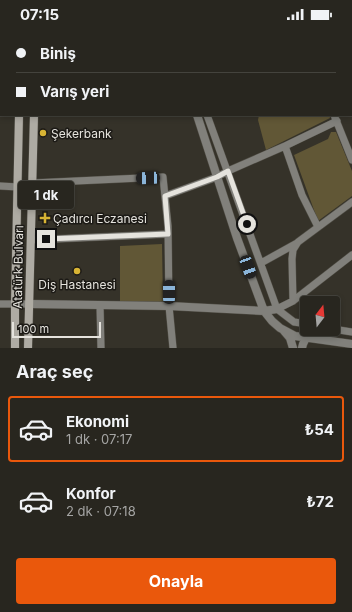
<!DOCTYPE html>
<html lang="tr">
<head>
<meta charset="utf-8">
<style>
  :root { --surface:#28261f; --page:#302e28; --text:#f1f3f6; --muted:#a5a5a4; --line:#44433d; --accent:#ea580c }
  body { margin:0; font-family:Inter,sans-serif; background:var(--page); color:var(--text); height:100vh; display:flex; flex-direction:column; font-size:15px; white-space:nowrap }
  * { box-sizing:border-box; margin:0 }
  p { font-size:13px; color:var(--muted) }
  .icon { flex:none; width:22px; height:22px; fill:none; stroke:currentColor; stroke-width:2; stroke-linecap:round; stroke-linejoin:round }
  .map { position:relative; height:320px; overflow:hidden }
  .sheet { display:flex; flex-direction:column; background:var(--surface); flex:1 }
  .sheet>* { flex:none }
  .banner { position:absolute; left:0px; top:0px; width:352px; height:88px; box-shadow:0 2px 6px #0003,0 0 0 1px var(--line); display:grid; align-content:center; height:88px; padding:0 16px; background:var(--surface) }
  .needle { width:26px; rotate:16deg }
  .tools { position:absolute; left:300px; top:268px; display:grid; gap:8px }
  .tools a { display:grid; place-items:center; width:40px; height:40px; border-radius:4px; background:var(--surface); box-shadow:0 2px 6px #0003,0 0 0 1px var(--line); font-size:20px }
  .scale { position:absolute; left:12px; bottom:10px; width:89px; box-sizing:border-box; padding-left:4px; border:2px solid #e5e3dd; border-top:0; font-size:11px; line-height:14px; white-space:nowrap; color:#e5e3dd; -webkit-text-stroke:3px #1c1a16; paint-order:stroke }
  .end { position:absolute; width:18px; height:18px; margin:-9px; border:5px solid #e5e3dd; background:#111; box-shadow:0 0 0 2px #111 }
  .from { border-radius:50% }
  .bubble { position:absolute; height:28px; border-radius:4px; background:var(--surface); box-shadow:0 2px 6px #0003,0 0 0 1px var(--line); font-size:13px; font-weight:700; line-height:28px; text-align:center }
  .car { position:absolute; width:12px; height:24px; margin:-12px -6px; border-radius:5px; box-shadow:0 0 3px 1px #0007; background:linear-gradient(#222 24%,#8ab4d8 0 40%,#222 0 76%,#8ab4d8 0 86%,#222 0) }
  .banner b { display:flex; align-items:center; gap:14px; height:38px; font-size:15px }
  .banner b+b { border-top:1px solid var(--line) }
  .banner i { width:10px; height:10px; background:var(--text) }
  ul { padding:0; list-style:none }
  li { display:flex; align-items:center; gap:12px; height:66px; margin:0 8px 6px; padding:0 8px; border:2px solid transparent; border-radius:4px }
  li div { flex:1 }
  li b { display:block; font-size:15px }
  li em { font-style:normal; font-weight:700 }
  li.on { border-color:var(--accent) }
  li>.icon { width:36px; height:36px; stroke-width:1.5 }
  h2 { padding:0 16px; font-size:18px; line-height:48px }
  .action { display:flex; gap:8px; margin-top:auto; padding:8px 16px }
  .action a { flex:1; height:46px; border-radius:4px; background:var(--accent); color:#fff; font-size:16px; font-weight:700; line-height:46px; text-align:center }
  .status { display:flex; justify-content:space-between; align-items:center; height:28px; padding:0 20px; background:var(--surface); direction:ltr }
  .status svg { height:11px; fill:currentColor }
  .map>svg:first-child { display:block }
  .green { fill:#615736 }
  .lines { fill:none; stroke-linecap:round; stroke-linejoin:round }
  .minor-casing { stroke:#514e46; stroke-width:8 }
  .tertiary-casing { stroke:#514e46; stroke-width:9 }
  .secondary-casing { stroke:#514e46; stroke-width:9 }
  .minor { stroke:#81807b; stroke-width:7 }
  .tertiary { stroke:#81807b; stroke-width:8 }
  .secondary { stroke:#aeaba3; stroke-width:8 }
  .route { stroke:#e5e3dd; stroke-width:5 }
  .poi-dot { fill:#d8b434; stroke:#1c1a16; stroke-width:1.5 }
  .labels { text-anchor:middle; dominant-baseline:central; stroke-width:3; stroke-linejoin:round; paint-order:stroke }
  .poi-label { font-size:12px; fill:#e5e3dd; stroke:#1c1a16; text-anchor:start }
  .street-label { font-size:12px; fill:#e5e3dd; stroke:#1c1a16 }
</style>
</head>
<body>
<div class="status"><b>07:15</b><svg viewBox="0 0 49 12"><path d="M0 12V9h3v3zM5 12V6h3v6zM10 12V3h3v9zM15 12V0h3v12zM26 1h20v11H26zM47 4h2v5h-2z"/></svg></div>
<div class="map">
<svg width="352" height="320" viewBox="0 0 352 320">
  <rect width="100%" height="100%" fill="#353229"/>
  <path class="green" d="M259,87H329L330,90L266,122L258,92Z
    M331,104H336L352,143V168L318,193L294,127L328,111Z
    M162,216L163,274L120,273V218Z"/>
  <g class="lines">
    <g class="minor-casing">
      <path id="minor" d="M178,0L179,1
        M221,0V1
        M351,77L352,76
        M207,87L277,281L294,294L307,296
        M334,87L352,132
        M285,118L302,167L318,199
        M32,155L163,149L168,198L169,278L173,320
        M0,158L18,159
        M165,168L217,149L228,143L285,118L337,93
        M31,212L168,206
        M261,235L297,215
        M293,273L292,231L293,222L298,214L352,174
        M0,276H29
        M100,277L101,320
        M277,281L293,273L352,227
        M333,301L352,304"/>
    </g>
    <g class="tertiary-casing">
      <path id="tertiary" d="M169,0L170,1
        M349,1L351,0
        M0,69H1
        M0,78H1
        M197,87L237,210L264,283L272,293L280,300L295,308L352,316
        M29,276L169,278L264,283L277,281
        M284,303L290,310L293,320
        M302,320L303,316L306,310"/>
    </g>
    <g class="secondary-casing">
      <path id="secondary" d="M22,1V0
        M37,1V0
        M15,320V276L19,87
        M28,320L34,87"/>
    </g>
    <use href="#minor" class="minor"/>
    <use href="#tertiary" class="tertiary"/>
    <use href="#secondary" class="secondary"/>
  </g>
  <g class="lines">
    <path class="route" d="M46,211L168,206L165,168L217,149L228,143L247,196"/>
  </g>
  <g class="poi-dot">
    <circle cx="43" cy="105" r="4"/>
    <path d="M43 184h4v4h4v4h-4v4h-4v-4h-4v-4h4z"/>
    <circle cx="77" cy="243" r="4"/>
  </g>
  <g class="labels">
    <g class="poi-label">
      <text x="51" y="105">Şekerbank</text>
      <text x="53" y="190">Çadırcı Eczanesi</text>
      <text x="77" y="256" text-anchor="middle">Diş Hastanesi</text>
    </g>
    <g class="street-label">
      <text transform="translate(18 239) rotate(-89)">Atatürk Bulvarı</text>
    </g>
  </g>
</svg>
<div class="tools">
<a><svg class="needle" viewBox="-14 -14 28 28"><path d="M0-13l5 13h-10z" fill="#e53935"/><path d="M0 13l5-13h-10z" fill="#a5a5a4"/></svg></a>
</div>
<div class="scale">100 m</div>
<i class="end from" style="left:247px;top:196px"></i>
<i class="end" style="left:46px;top:211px"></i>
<div class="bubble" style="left:18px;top:153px;width:56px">1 dk</div>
<i class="car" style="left:148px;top:150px;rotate:268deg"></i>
<i class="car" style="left:248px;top:239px;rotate:160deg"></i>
<i class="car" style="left:169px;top:264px;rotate:0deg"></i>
<div class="banner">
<b><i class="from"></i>Biniş</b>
<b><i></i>Varış yeri</b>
</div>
</div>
<section class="sheet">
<h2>Araç seç</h2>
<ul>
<li class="on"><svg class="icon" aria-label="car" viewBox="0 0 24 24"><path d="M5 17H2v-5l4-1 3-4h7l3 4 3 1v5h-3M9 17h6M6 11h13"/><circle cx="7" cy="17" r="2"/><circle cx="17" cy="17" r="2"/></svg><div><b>Ekonomi</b><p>1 dk · 07:17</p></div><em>₺54</em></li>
<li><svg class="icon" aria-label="car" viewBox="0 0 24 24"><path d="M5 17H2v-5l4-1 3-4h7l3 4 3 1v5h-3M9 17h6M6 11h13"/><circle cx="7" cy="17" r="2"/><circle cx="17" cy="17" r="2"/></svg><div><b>Konfor</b><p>2 dk · 07:18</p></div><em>₺72</em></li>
</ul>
<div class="action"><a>Onayla</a></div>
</section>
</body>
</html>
